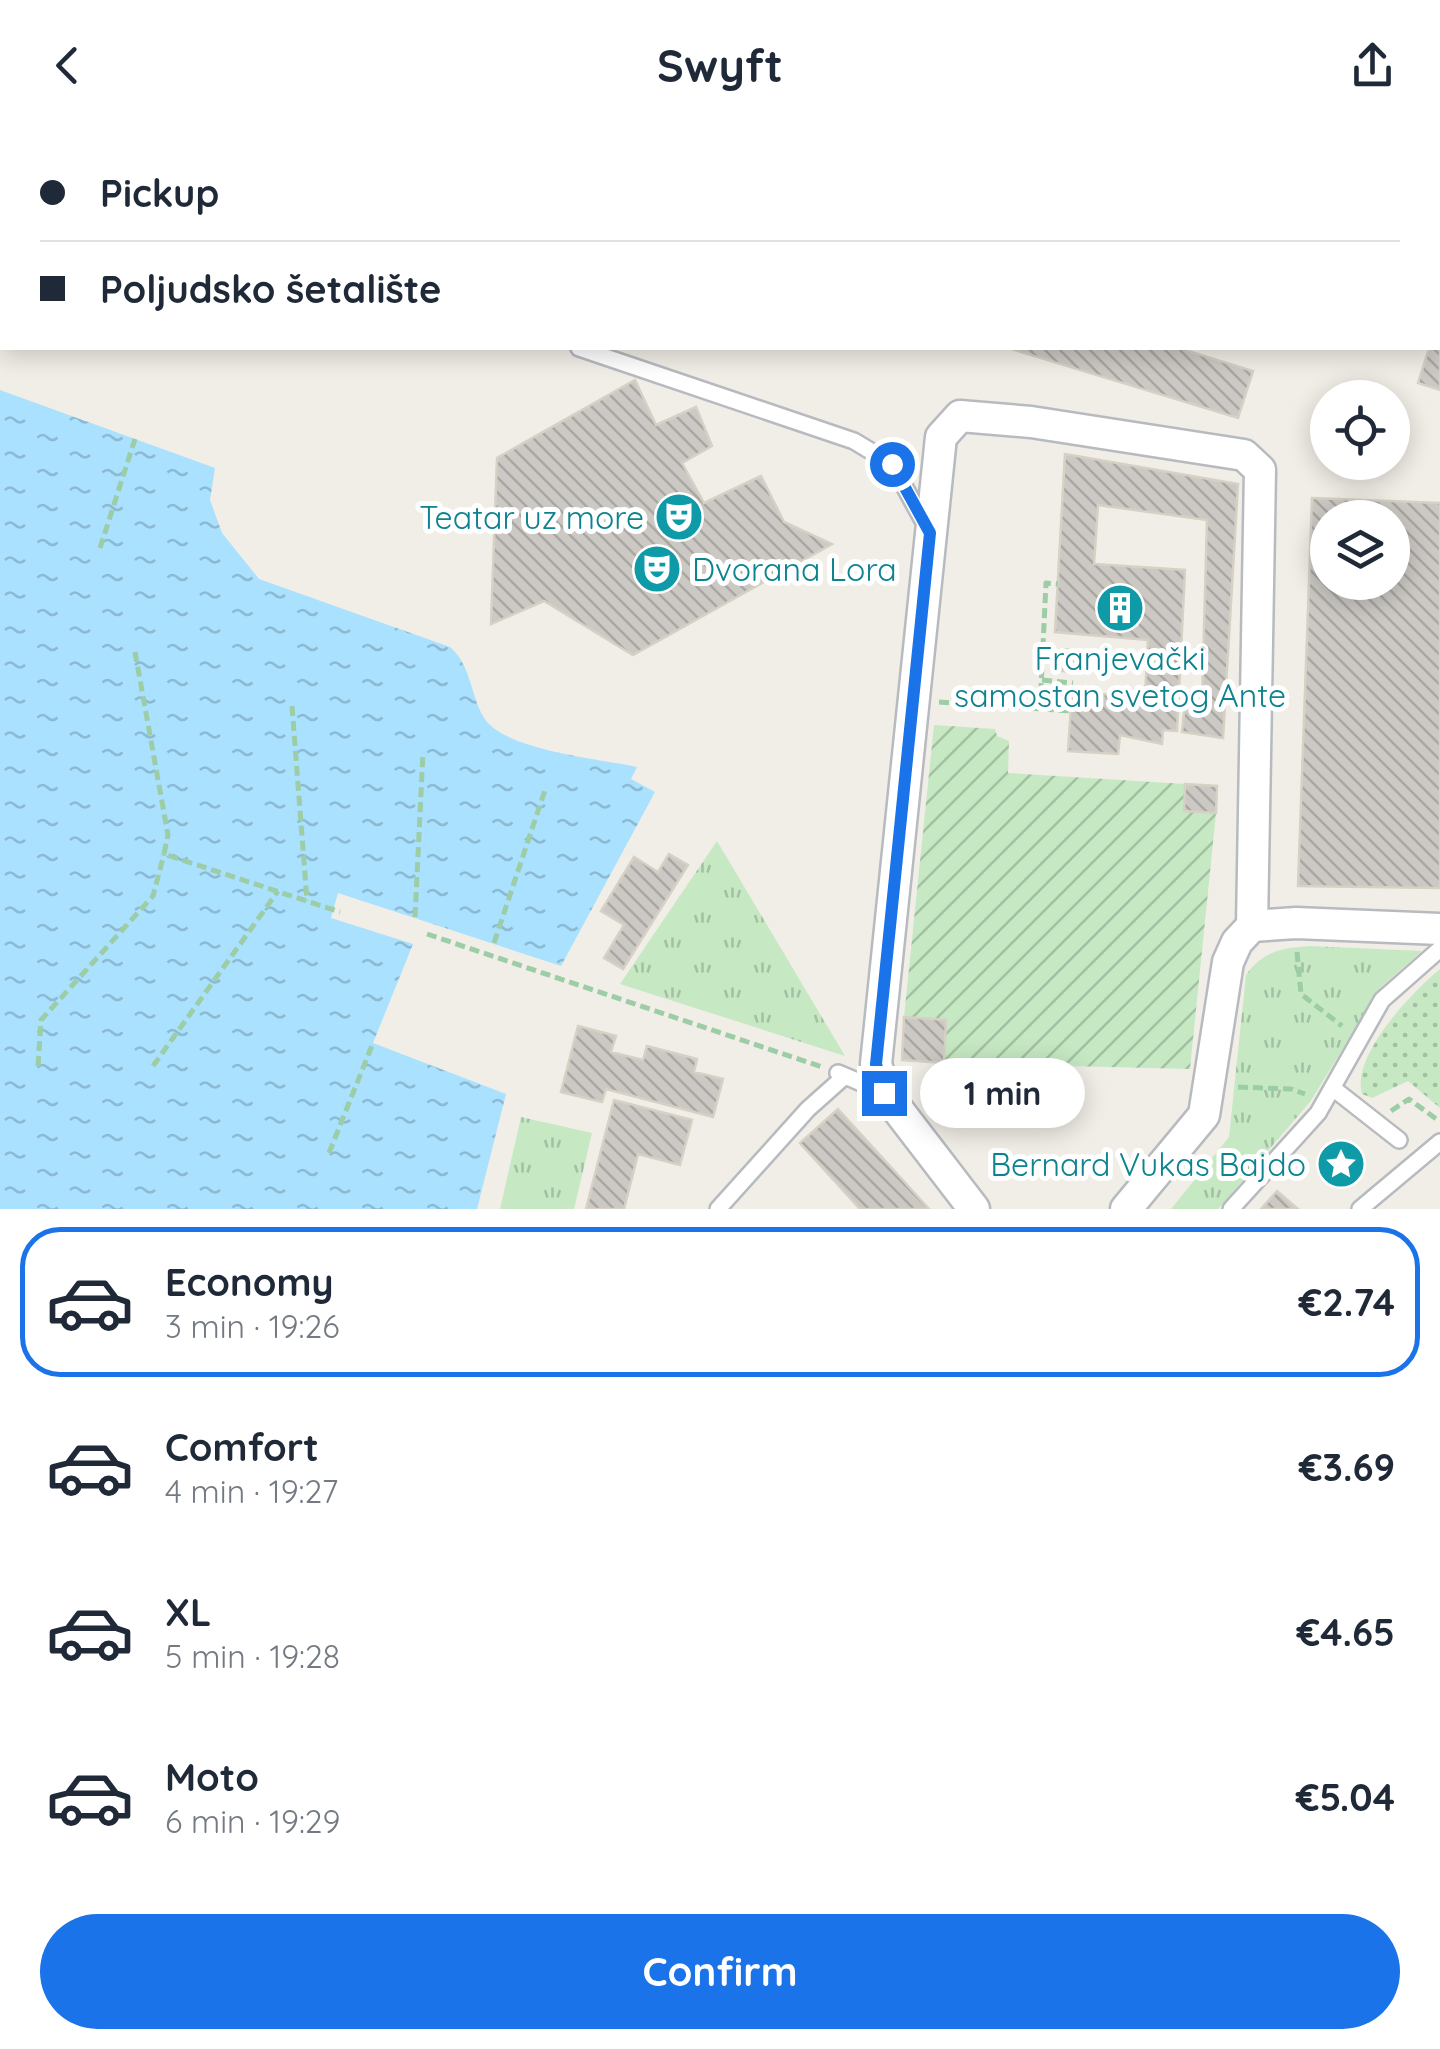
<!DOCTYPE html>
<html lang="en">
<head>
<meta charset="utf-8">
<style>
  :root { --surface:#fff; --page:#f2f2f3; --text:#1f2937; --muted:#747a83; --line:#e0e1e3; --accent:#1a73e8 }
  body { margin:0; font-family:Quicksand,sans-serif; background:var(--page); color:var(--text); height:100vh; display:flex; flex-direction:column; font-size:38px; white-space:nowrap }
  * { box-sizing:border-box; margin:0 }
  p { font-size:32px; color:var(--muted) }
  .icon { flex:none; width:55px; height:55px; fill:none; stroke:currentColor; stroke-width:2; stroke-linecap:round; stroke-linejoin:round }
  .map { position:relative; height:1079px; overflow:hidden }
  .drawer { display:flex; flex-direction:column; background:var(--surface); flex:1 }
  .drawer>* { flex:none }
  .hud { position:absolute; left:0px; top:0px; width:1440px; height:220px; box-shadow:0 5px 25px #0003; display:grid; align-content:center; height:220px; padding:0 40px; background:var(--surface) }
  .controls { position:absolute; left:1310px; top:250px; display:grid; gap:20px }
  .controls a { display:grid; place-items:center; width:100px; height:100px; border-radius:50%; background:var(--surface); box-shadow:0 5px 25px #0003; font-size:50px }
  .end { position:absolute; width:45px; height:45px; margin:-22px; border:12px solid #1a73e8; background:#fff; box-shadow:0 0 0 5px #fff }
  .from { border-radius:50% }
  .bubble { position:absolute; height:70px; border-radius:35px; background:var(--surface); box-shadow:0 5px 25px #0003; font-size:32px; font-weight:700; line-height:70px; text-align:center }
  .hud b { display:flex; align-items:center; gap:35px; height:95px; font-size:38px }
  .hud b+b { border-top:2px solid var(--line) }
  .hud i { width:25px; height:25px; background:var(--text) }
  ul { padding:18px 0 0; list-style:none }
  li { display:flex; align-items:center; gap:30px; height:150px; margin:0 20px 15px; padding:0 20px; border:5px solid transparent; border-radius:40px }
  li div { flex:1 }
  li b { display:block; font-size:38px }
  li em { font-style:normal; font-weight:700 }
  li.active { border-color:var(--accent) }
  li>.icon { width:90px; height:90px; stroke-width:1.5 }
  .cta { display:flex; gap:20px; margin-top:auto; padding:20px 40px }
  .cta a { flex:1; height:115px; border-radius:60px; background:var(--accent); color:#fff; font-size:40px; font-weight:700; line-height:115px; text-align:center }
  header { display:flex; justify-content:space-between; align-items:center; height:130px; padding:0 40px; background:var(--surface); font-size:45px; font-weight:700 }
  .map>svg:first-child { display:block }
  .grass { fill:url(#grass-tufts) }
  .park { fill:url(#park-dots) }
  .garden { fill:url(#garden-furrows) }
  .water { fill:url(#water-ripples) }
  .building { fill:url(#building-back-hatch); stroke:#d6d0c5; stroke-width:2.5; fill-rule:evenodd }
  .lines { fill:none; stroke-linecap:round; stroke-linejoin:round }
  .service-casing { stroke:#b7babe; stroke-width:20 }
  .minor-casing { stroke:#b7babe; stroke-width:35 }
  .path { stroke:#9ccda6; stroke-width:5; stroke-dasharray:10 5; stroke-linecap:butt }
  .service { stroke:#fff; stroke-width:15 }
  .minor { stroke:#fff; stroke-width:30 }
  .route { stroke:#1a73e8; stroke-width:12 }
  .labels { text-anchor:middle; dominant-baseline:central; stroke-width:10; stroke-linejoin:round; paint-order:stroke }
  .culture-label { font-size:32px; fill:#0d838f; stroke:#fff; text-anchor:end }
</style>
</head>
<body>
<header><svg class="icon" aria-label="back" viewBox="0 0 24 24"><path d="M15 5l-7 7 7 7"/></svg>Swyft<svg class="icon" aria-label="share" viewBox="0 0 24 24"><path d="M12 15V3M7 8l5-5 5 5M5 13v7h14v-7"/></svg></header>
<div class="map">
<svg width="1440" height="1079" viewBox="0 0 1440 1079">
  <defs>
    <pattern id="grass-tufts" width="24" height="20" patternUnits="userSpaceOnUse" patternTransform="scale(2.5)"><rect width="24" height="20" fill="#c6e9c3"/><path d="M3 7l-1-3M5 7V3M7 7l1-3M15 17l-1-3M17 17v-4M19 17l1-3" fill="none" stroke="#a4c0a2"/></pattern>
    <pattern id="park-dots" width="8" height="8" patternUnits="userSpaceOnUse" patternTransform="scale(2.5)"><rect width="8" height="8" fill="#c6e9c3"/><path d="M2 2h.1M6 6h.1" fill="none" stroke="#a4c0a2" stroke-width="1.8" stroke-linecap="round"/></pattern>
    <pattern id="garden-furrows" width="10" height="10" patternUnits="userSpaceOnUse" patternTransform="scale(2.5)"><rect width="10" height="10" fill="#c6e9c3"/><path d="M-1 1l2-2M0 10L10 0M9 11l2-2" fill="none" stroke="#a4c0a2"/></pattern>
    <pattern id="water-ripples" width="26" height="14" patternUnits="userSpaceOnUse" patternTransform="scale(2.5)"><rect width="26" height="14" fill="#a9e1ff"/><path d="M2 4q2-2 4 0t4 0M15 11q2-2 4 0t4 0" fill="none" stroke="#8dbad2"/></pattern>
    <pattern id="building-back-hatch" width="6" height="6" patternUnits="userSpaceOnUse" patternTransform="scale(2.5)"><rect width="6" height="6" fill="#ccc9c4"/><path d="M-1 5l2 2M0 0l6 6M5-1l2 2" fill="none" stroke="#a9a7a3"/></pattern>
  </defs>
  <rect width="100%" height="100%" fill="#f1eee7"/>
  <path class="grass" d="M717,711L845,926L620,854Z
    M1310,816L1422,821L1381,857L1310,972L1218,1079H1171L1229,1007L1246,845C1263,821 1282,818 1310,816Z
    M521,987L592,1003L574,1079H500Z"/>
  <path class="park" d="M1440,839V978L1408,951L1372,968L1362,964C1351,926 1411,863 1440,839Z"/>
  <path class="garden" d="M934,595L995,599L997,606L1009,611L1008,643L1185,654L1216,683L1190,939L944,933L946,890L904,887Z"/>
  <path class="water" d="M0,260L215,338L210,370L222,403L259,449L450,517C471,535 470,563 483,586C500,620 601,629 637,637L631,649L655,662L561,836L338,763L331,788L413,814L373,913L506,964L477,1079H0Z"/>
  <path class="building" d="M363,0H443L451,2H362Z
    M540,0H617L540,2Z
    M1106,0H1317L1316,2Z
    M1440,181V260L1418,253L1429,218H1438Z
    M1008,218H1189L1188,221L1253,241L1238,288Z
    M635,250L656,295L696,277L712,316L682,333L704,373L761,346L784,392L832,414L633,525L544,471L491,494L497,328Z
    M1065,324L1238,354L1223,608L1182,602L1185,573H1202L1207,390L1098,375L1094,434L1185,440L1177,601L1163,600L1162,614L1120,605L1118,624L1068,621L1072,562L1145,567L1148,510L1055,502Z
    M1312,368L1440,373V758L1298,756ZM1328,388H1392V452H1328Z
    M1054,519L1075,520L1073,542L1051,540Z
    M1185,654L1217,656L1216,683L1184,681Z
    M669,724L688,735L623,839L604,828L624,795L601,781L634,727L658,742Z
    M904,887L946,890L944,933L902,930Z
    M578,896L616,906L611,922L643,930L647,916L697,929L694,942L723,949L713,987L606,959L602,972L561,962Z
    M614,970L692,990L680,1035L638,1024L624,1079H586Z
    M838,979L929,1079H860L800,1013Z
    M1277,1061L1298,1079H1261Z"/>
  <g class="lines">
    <g class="service-casing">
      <path id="service" d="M1360,2L1361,0
        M0,160L2,161
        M579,218L854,311L892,334L926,396
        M838,943L885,963
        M1334,959L1399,1010
        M718,1079L808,979L845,946
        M1231,1079L1318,983L1382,870L1440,819
        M1360,1079L1440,1012"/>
    </g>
    <g class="minor-casing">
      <path id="minor" d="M145,2L146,0
        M974,1079L885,963L876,934L941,307L960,286L1031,292L1244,325L1260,340L1252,796
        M1126,1079L1204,985L1228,832L1237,812L1252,796L1296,793L1440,799"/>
    </g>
    <path class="path" d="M100,418L135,309
      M135,522L168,705L164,724L340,782
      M1042,550L1073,553
      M939,572L1071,581
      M292,576L307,771
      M1040,578L1046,453L1058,454
      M415,787L423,622
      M427,804L822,937
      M494,813L545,660
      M1297,822L1301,864L1342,896
      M38,936L41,890L153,766L164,724
      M153,936L278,761
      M1238,957L1291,959L1305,964
      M1391,981L1409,969L1439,991
      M329,1023L373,913"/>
    <use href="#service" class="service"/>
    <use href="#minor" class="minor"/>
  </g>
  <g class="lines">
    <path class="route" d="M884,963L876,934L930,403L892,334"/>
  </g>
  <defs>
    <g id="theatre-disc" transform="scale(2.5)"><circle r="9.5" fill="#0f9aa8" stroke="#fff"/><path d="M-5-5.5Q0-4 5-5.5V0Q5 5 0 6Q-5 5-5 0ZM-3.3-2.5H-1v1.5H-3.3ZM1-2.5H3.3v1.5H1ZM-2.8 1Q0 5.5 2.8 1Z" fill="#fff"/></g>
    <g id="building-disc" transform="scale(2.5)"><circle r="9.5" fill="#0f9aa8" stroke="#fff"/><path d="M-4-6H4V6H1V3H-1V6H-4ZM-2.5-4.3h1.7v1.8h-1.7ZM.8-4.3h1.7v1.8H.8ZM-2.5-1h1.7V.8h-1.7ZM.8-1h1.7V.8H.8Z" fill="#fff"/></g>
    <g id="sight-disc" transform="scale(2.5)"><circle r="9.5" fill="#0f9aa8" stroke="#fff"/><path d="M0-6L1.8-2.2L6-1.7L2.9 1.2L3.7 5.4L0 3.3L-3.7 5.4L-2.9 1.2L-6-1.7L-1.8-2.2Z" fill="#fff"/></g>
  </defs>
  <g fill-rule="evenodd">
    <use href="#theatre-disc" x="679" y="387"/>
    <use href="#theatre-disc" x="657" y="439"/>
    <use href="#building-disc" x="1120" y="478"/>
    <use href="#sight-disc" x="1341" y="1034"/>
  </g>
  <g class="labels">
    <g class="culture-label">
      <text x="644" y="387">Teatar uz more</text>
      <text x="692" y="439" text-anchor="start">Dvorana Lora</text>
      <text x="1120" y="528" text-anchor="middle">Franjevački<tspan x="1120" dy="37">samostan svetog Ante</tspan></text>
      <text x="1306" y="1034">Bernard Vukas Bajdo</text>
    </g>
  </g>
</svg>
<div class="controls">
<a><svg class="icon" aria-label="locate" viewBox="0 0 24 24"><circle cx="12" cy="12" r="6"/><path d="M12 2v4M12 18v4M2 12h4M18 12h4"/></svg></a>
<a><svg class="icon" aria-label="layers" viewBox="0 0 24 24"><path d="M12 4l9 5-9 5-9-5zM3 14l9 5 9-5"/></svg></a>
</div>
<i class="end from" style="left:892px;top:334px"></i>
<i class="end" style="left:884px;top:963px"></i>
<div class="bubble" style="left:920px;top:928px;width:165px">1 min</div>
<div class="hud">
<b><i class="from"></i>Pickup</b>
<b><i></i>Poljudsko šetalište</b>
</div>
</div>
<section class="drawer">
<ul>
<li class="active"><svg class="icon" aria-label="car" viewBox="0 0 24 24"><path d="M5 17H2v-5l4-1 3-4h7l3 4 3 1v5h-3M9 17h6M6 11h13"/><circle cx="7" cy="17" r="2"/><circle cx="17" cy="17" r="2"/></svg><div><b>Economy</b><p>3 min · 19:26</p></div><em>€2.74</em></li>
<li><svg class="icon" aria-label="car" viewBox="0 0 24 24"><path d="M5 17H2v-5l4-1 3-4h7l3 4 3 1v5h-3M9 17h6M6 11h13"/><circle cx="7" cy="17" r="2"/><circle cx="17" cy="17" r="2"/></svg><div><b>Comfort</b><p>4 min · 19:27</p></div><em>€3.69</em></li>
<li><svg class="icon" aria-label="car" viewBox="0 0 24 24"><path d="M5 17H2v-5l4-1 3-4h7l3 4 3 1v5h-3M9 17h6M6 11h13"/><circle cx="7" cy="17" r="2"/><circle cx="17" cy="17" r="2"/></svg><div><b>XL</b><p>5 min · 19:28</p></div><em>€4.65</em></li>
<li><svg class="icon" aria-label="car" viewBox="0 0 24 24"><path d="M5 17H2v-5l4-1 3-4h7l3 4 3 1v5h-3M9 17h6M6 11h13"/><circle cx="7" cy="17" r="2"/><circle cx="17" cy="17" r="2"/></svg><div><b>Moto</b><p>6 min · 19:29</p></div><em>€5.04</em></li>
</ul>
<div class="cta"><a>Confirm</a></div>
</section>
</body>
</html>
